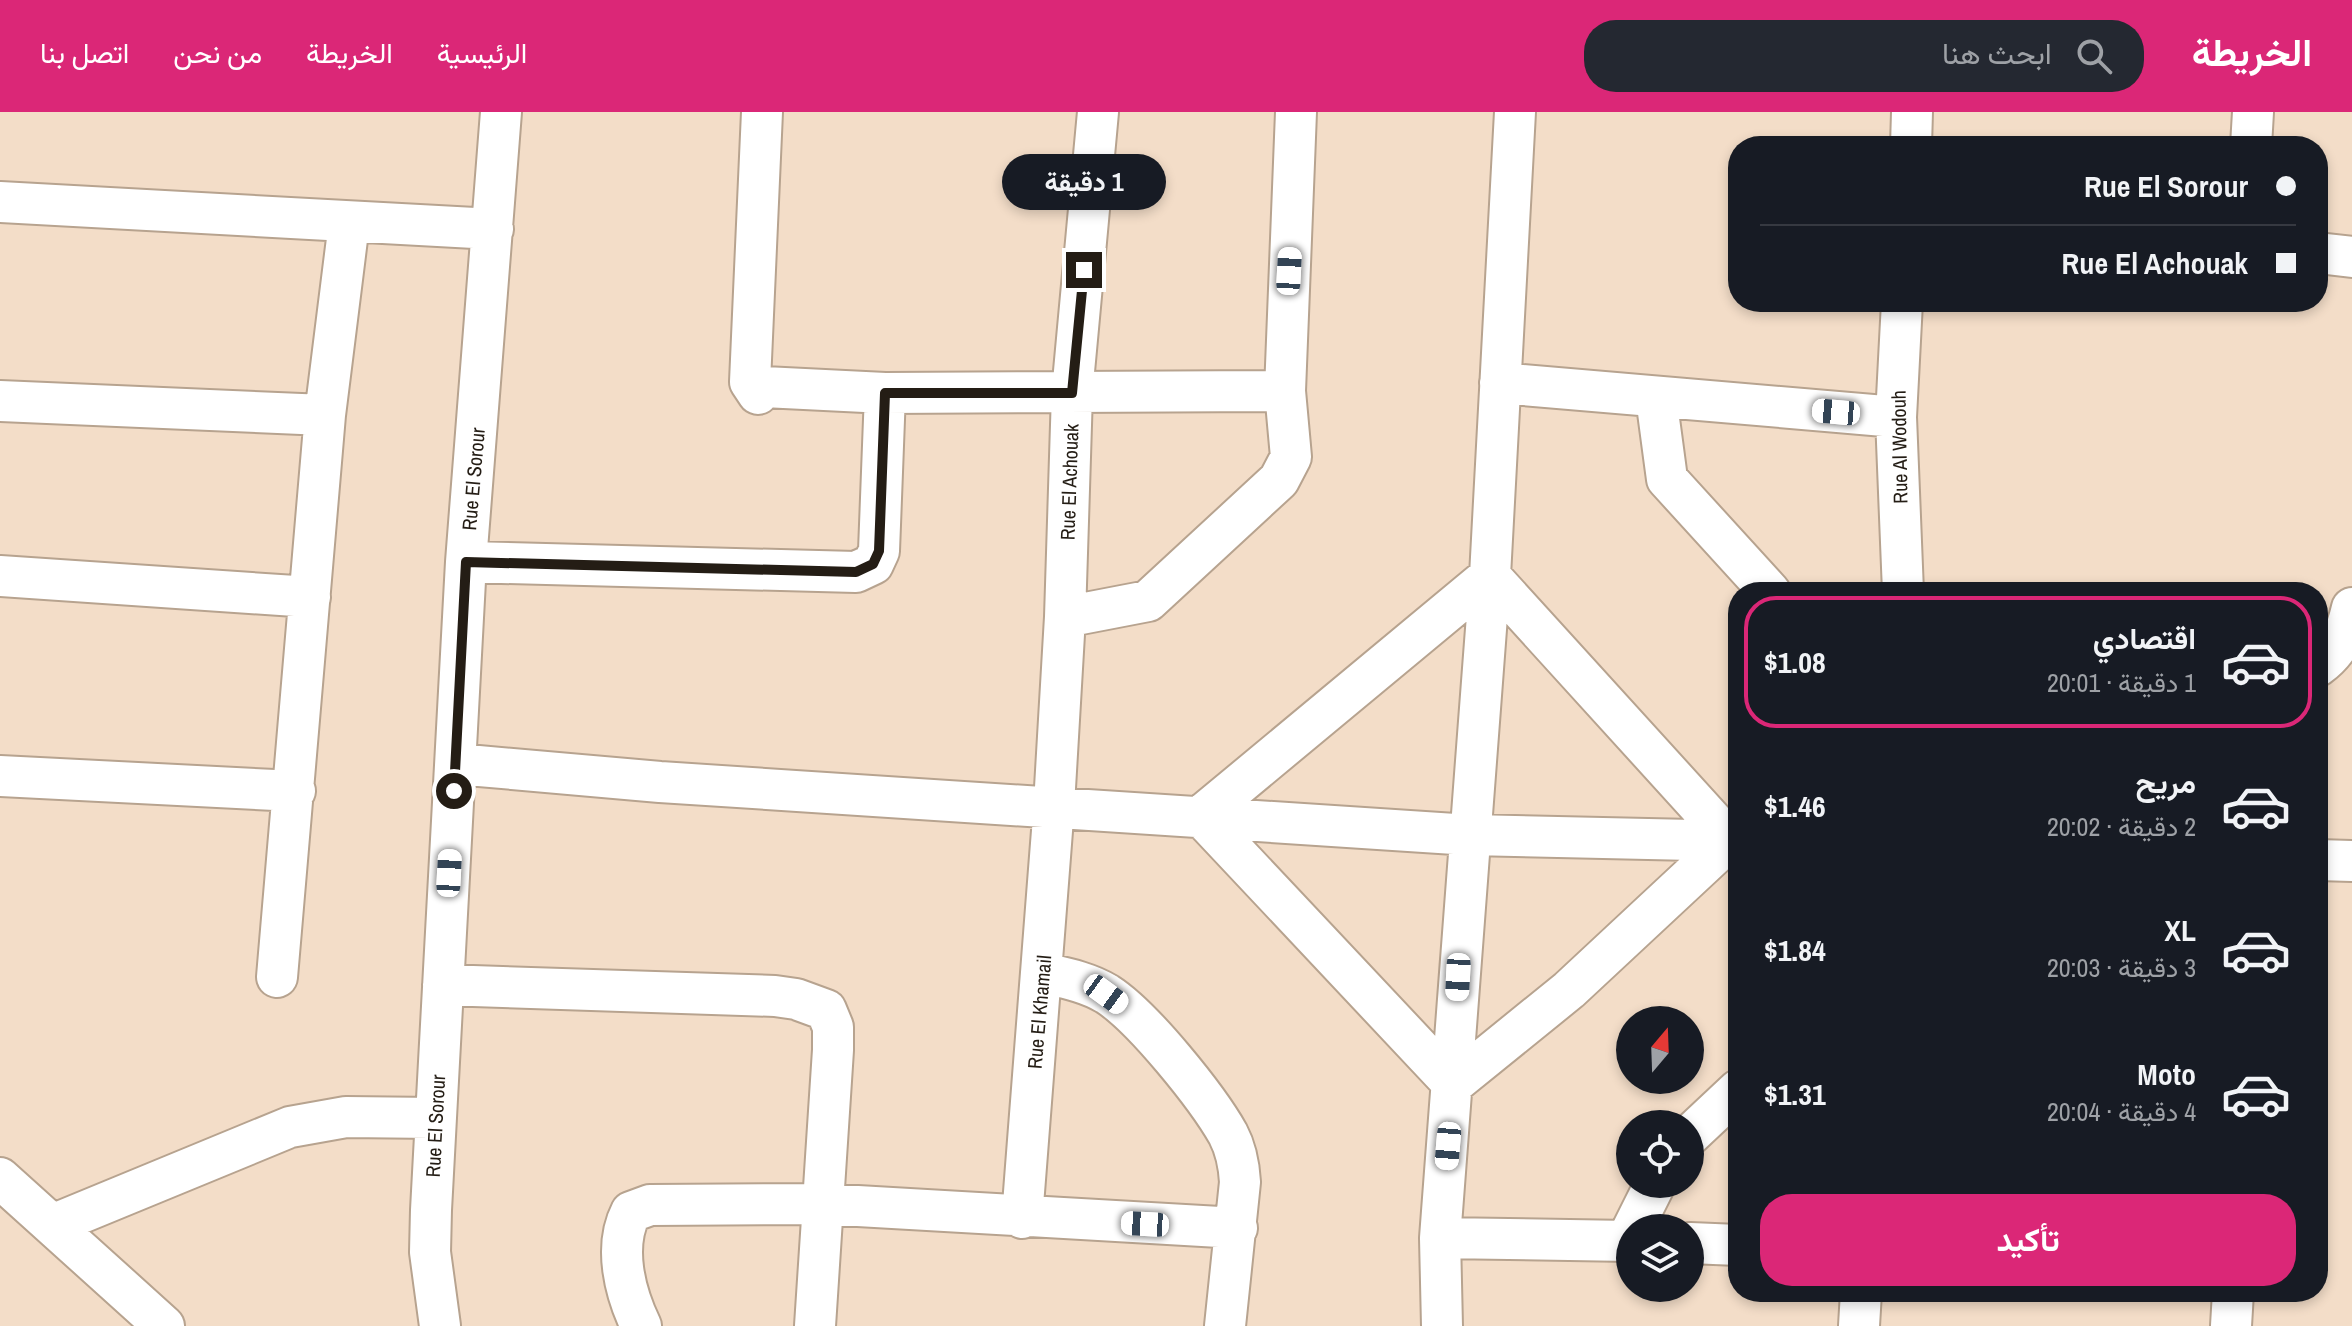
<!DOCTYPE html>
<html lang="ar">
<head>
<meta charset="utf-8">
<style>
  :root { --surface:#171b24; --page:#242831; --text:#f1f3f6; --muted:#9ea1a6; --line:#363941; --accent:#db2777 }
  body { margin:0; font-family:"Archivo Narrow",Vazirmatn,sans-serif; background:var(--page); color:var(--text); direction:rtl; height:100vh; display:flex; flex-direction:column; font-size:30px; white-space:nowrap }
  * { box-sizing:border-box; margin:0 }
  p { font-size:26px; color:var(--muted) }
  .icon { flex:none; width:44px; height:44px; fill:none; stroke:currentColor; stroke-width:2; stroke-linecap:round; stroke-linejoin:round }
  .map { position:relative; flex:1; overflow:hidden; direction:ltr }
  .panel { position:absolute; left:1728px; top:470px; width:600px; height:720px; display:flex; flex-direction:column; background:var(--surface); border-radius:32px; box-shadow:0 4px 12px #0003; direction:rtl }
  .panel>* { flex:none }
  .hud { position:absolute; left:1728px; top:24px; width:600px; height:176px; border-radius:32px; box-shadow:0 4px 12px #0003; direction:rtl; display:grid; align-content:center; height:176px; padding:0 32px; background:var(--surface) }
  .needle { width:52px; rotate:19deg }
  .fabs { position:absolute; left:1616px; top:894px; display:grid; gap:16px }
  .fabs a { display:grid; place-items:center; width:88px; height:88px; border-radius:50%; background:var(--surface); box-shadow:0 4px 12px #0003; font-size:40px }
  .end { position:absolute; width:36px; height:36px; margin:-18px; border:10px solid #241d15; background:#fff; box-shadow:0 0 0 4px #fff }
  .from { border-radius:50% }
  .bubble { position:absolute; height:56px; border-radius:28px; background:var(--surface); box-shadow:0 4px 12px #0003; font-size:26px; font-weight:700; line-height:56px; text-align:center; direction:rtl }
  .car { position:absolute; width:24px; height:48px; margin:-24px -12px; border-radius:10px; box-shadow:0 0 6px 2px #0007; background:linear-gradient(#fff 24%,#345 0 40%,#fff 0 76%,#345 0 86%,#fff 0) }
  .hud b { display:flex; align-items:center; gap:28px; height:76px; font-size:30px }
  .hud b+b { border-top:2px solid var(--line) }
  .hud i { width:20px; height:20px; background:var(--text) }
  ul { padding:14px 0 0; list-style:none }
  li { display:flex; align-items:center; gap:24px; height:132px; margin:0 16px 12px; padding:0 16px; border:4px solid transparent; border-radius:32px }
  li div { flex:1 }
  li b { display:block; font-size:30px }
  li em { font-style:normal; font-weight:700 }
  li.active { border-color:var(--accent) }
  li>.icon { width:72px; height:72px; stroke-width:1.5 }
  .cta { display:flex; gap:16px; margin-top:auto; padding:16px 32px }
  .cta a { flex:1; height:92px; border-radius:32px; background:var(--accent); color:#fff; font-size:32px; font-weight:700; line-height:92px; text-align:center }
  header { display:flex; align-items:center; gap:48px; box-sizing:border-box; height:112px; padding:0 40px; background:var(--accent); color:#fff }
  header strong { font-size:38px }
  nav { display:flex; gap:44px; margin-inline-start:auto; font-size:28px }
  .search { width:560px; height:72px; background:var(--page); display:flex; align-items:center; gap:20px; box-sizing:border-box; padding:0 28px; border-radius:32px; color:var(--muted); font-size:30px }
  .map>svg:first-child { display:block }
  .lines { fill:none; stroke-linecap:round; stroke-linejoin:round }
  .minor-casing { stroke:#b7a38f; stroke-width:44 }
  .minor { stroke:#fff; stroke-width:40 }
  .route { stroke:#241d15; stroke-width:10 }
  .labels { text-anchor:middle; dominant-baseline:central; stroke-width:6; stroke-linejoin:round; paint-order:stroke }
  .street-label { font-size:20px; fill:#241d15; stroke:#fff }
</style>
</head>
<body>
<header>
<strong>الخريطة</strong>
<div class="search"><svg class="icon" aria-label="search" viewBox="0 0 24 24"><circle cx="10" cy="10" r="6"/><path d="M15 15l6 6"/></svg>ابحث هنا</div>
<nav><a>الرئيسية</a><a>الخريطة</a><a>من نحن</a><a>اتصل بنا</a></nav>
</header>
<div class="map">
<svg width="2352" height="1214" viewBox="0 0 2352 1214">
  <rect width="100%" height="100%" fill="#f3ddc8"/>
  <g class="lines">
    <g class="minor-casing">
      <path id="minor" d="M762,0L750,270L758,282L764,275L885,281L1285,279L1296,0
        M1911,34L1912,0
        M2251,34L2253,0
        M0,90L493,117
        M2318,141L2352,145
        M1902,190L1896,305L1903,480
        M1500,271L1896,305
        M1656,285L1667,367L1770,480
        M0,289L325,303
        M466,450L856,460L873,452L879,439L885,281
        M0,464L310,485
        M1065,505L1148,489L1279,368L1291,345L1285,279
        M2318,554C2339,539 2346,521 2352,496
        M456,652L660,670L1470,723L1738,729
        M0,664L295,679
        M1201,704L1490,464L1730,728L1569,878L1453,972
        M1201,704L1453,972
        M2318,748L2352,749
        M1043,861C1065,866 1087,870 1107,882C1143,905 1207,985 1228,1022C1236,1037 1239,1053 1240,1070L1225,1214
        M277,865L325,303L349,111
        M443,873L775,884L796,887L826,898L833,915V938L815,1214
        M1690,1023L1738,978
        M0,1066L164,1214
        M1022,1106L1054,693L1065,505L1072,281L1098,0
        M52,1113L290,1015L346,1005L436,1006
        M1633,1116L1655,1072
        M1440,1126L1630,1129
        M1690,1131L1738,1133
        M440,1214L430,1140L431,1098L466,450L501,0
        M641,1214C625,1181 613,1135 631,1100L650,1093L823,1092L1237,1116
        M1442,1214L1440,1126L1490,464L1515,0
        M1859,1214L1861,1180
        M2231,1214L2233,1180"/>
    </g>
    <use href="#minor" class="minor"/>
  </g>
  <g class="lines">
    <path class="route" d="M454,679L466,450L856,460L873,452L879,439L885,281H1072L1084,158"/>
  </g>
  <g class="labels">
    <g class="street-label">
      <text transform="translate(1899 335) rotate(-91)">Rue Al Wodouh</text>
      <text transform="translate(473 367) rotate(-85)">Rue El Sorour</text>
      <text transform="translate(1069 370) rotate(-88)">Rue El Achouak</text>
      <text transform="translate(1039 900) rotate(-85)">Rue El Khamail</text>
      <text transform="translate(435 1014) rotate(-87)">Rue El Sorour</text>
    </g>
  </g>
</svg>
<div class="fabs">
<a><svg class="needle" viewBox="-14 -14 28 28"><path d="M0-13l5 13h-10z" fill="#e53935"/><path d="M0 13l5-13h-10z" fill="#9ea1a6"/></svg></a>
<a><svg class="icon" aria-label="locate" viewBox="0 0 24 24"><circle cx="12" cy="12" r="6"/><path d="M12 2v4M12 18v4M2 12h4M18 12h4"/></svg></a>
<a><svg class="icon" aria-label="layers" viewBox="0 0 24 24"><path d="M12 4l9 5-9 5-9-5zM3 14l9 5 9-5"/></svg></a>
</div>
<i class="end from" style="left:454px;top:679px"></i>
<i class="end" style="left:1084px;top:158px"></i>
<div class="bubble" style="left:1002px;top:42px;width:164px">1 دقيقة</div>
<i class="car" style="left:1289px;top:159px;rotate:3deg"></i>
<i class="car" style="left:1836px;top:300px;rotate:275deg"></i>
<i class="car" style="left:449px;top:761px;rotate:3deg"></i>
<i class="car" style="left:1458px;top:865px;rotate:183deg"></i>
<i class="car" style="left:1106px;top:882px;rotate:126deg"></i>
<i class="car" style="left:1448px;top:1034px;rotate:185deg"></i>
<i class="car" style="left:1145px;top:1112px;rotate:273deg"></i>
<div class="hud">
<b><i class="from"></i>Rue El Sorour</b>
<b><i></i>Rue El Achouak</b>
</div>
<section class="panel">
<ul>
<li class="active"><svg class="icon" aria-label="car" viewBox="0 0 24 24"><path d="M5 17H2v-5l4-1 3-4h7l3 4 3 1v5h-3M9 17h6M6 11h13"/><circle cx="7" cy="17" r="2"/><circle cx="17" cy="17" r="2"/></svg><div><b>اقتصادي</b><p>1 دقيقة · 20:01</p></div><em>$1.08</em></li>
<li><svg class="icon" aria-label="car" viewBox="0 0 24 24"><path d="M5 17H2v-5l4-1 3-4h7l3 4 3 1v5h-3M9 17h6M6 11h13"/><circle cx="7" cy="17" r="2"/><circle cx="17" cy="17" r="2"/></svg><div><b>مريح</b><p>2 دقيقة · 20:02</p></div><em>$1.46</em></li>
<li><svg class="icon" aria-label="car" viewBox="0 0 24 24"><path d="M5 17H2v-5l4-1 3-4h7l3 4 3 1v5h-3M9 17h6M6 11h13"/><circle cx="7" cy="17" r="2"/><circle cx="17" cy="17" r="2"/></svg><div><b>XL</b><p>3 دقيقة · 20:03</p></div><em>$1.84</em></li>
<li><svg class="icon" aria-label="car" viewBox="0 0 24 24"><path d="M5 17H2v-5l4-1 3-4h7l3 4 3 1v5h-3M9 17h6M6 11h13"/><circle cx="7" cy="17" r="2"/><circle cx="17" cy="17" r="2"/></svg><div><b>Moto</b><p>4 دقيقة · 20:04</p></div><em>$1.31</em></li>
</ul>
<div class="cta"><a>تأكيد</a></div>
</section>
</div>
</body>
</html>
